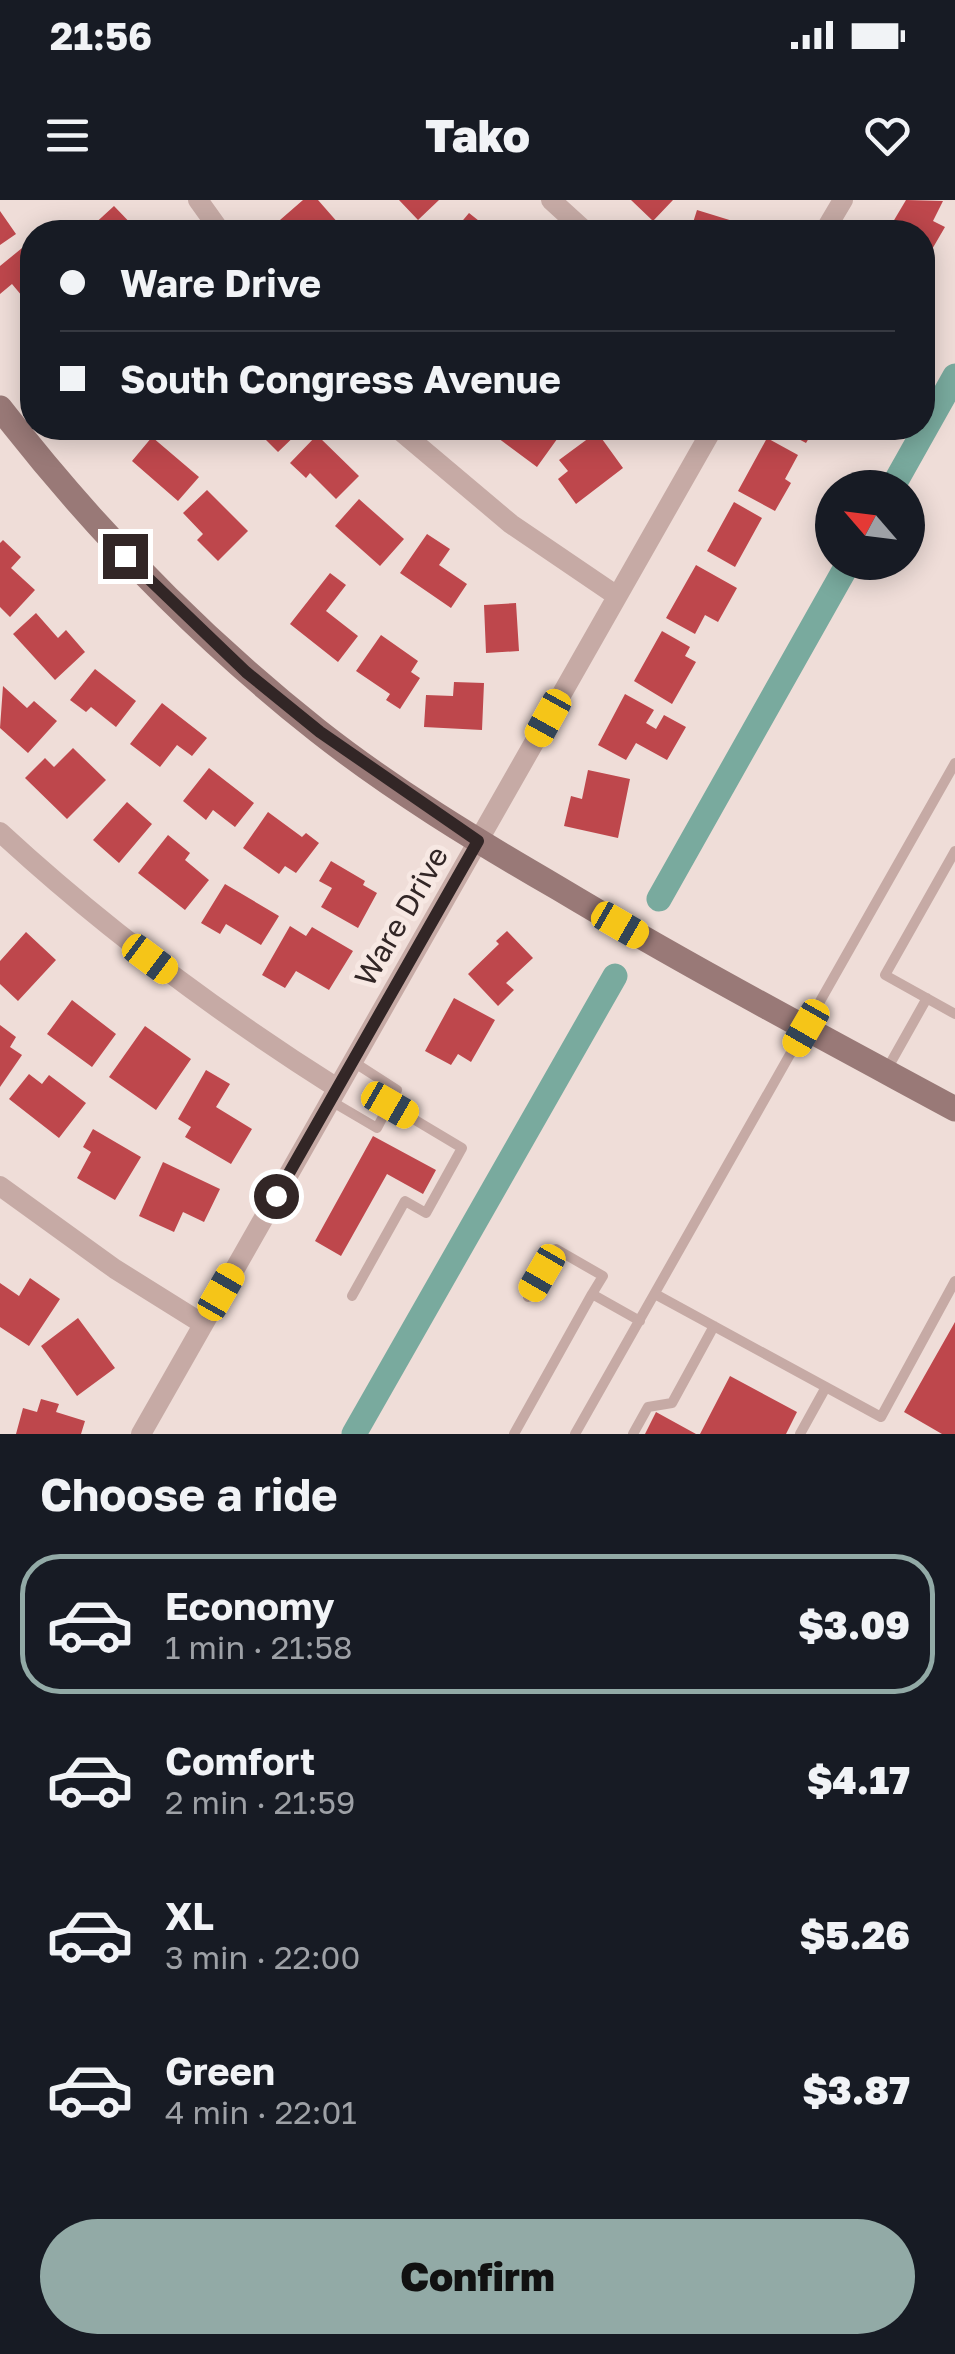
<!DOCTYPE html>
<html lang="en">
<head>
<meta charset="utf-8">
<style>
  :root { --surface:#171b24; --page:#20242c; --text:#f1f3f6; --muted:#9ea1a6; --line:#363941; --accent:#92aaa6 }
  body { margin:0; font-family:"Golos Text",sans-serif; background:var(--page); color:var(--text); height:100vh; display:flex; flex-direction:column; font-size:38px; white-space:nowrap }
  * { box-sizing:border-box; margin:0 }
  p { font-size:32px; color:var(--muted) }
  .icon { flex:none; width:55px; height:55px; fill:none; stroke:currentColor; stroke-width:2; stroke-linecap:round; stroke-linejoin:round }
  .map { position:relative; height:1234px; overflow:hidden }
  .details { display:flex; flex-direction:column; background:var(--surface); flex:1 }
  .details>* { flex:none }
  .banner { position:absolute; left:20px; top:20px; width:915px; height:220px; border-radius:40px; box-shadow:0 5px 25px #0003; display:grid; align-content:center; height:220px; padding:0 40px; background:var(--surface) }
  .needle { width:65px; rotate:298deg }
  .tools { position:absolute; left:815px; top:270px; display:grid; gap:20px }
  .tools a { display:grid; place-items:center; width:110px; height:110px; border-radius:50%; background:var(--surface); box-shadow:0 5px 25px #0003; font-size:50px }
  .end { position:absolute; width:45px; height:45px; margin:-22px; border:12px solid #322626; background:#fff; box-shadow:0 0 0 5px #fff }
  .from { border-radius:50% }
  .car { position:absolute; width:30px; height:60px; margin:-30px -15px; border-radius:12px; box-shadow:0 0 8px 2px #0007; background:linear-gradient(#f5c518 24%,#345 0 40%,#f5c518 0 76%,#345 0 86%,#f5c518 0) }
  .banner b { display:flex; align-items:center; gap:35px; height:95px; font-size:38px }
  .banner b+b { border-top:2px solid var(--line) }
  .banner i { width:25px; height:25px; background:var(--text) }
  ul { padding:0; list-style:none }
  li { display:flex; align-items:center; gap:30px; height:140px; margin:0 20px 15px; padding:0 20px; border:5px solid transparent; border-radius:40px }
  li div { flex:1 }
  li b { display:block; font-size:38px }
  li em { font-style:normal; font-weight:800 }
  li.on { border-color:var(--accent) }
  li>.icon { width:90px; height:90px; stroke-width:1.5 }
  h2 { padding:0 40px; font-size:45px; line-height:120px }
  .primary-button { display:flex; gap:20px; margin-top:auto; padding:20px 40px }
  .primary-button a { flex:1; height:115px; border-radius:60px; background:var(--accent); color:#111; font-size:40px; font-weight:800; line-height:115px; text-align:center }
  .status { display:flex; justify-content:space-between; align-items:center; height:70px; padding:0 50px; background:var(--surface); direction:ltr }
  .status svg { height:28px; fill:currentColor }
  header { display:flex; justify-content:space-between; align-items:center; height:130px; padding:0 40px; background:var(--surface); font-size:45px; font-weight:800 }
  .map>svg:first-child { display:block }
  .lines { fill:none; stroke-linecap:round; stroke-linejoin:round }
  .canal { stroke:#79aa9e; stroke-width:25 }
  .building { fill:#be474c }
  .lane { stroke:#c6aaa5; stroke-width:10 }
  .street { stroke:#c6aaa5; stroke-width:20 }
  .secondary { stroke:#997977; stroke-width:25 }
  .route { stroke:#322626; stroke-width:12 }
  .labels { text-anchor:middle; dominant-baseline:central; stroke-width:10; stroke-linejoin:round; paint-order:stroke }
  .street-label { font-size:30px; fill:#322626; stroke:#f7e8e3 }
</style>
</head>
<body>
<div class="status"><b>21:56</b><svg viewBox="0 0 49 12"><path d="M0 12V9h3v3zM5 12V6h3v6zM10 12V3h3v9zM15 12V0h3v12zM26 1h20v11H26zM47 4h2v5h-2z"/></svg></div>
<header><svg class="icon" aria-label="menu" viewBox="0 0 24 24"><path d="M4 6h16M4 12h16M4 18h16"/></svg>Tako<svg class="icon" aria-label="heart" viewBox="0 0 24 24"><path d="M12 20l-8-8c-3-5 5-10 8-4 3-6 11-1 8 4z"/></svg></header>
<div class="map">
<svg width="955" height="1234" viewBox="0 0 955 1234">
  <rect width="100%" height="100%" fill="#efddd8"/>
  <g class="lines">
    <path class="canal" d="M892,288L955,176
      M659,699L849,362
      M354,1234L615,776"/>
  </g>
  <path class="building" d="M303,0H318L346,32H295L291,27L288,30L280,20Z
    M399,0H439L418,20Z
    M631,0H673L653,21Z
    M906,0L943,1L933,21L945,27L931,51L922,46V32H887Z
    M114,6L138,31L142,28L146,32H94L90,28Z
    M697,10L749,26L746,32H690Z
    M0,11L16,34L0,45Z
    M469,13L493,32H453Z
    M27,44L32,51V108L12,84L0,94V66Z
    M254,228H303L278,252Z
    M499,228H565L537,267L494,235Z
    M778,228H815L806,243Z
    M597,232L623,268L576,304L558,279L568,271L559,260Z
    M317,235L359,276L336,299L310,273L306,278L290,263Z
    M152,237L199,277L178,301L132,261Z
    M767,238L798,255L785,279L791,283L775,311L738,291Z
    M207,290L248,331L218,361L197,340L203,334L183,313Z
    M359,299L404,339L380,366L335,326Z
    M734,302L762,318L735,367L707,351Z
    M427,334L450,349L439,365L467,384L451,408L400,373Z
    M3,340L21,357L11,368L35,390L10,417L0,407V343Z
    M696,365L737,388L718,422L705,415L695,434L666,418Z
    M330,373L346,385L326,411L358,436L338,462L290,424Z
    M516,403L519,451L486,453L484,405Z
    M36,413L58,438L66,430L85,452L55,480L13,434Z
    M662,431L690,447L685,456L696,462L672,504L634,481Z
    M381,435L418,461L411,472L420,478L400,509L386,500L390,494L356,471Z
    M95,469L136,501L116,527L91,507L86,512L70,500Z
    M454,482L484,483L482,530L424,527L426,495L453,496Z
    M3,486L27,508L34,501L57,521L28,553L0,528Z
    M625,494L654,510L646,523L656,529L664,515L686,527L667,560L636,543L626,560L598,545Z
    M162,503L207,538L192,556L177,545L160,567L130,544Z
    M73,548L106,580L67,619L25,578L45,558L54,567Z
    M209,568L254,603L235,627L213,610L206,620L183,601Z
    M588,570L630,579L618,638L564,626L571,596L582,599Z
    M127,602L152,624L119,663L93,640Z
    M268,612L302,637L306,633L319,643L296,673L285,666L279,674L243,648Z
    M168,635L190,653L185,660L209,680L185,710L138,673Z
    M331,661L365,681L363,685L377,693L358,728L321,707L332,688L319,681Z
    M225,684L279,716L261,745L226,724L220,734L201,723Z
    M290,726L306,736L312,727L353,751L329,790L296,771L285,788L262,775Z
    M507,731L533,758L506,783L514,790L498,806L468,774L499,744L496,741Z
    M26,732L56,760L18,801L0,784V761Z
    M454,798L495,820L471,862L458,854L451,865L425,851Z
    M72,800L116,834L92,867L47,834Z
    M0,825L16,837L10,847L22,855L0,887Z
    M145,826L191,859L156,910L109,877Z
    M206,870L230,884L216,907L252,929L231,964L185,937L191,927L178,919Z
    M29,874L42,884L49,875L86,903L59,938L9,899Z
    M93,929L141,957L115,1000L77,978L91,952L83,947Z
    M373,936L436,970L423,994L387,974L341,1056L315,1041Z
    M163,962L220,989L204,1022L183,1012L174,1032L139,1016Z
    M30,1078L60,1099L29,1146L0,1127V1083L19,1096Z
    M78,1118L115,1168L77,1196L41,1146Z
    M955,1122V1234H942L904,1212Z
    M730,1176L797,1212L786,1234H700Z
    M41,1199L59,1204L56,1212L85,1221L81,1234H16L23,1208L37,1212Z
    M656,1212L696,1234H645Z"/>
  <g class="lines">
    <path class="lane" d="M955,651L885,775L955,814
      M886,871L927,798
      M331,901L377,928L397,890L352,861
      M655,1094L881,1217L955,1081
      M352,1096L405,1001L426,1013L462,948L390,905
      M528,1097L556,1049L603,1076L592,1094L640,1121
      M514,1234L592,1094
      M575,1234L955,563
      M633,1234L648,1207L672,1203L714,1126
      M800,1234L826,1187"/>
    <path class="street" d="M198,0L221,32
      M551,0L586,32
      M824,32L843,0
      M397,228L511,324L617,396
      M0,632C104,728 217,812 337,888
      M0,986L115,1069L203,1124
      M141,1234L713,228"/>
    <path class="secondary" d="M0,208C93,328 198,436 318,531C393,590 475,640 558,688C688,766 822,837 955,909"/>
  </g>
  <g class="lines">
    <path class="route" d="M125,356L246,472L320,532L478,641L276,996"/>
  </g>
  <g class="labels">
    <g class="street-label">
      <text transform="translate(401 716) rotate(-60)">Ware Drive</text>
    </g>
  </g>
</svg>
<div class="tools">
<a><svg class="needle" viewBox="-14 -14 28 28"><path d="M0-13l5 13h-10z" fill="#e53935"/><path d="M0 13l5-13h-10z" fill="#9ea1a6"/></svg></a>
</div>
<i class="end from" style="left:276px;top:996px"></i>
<i class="end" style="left:125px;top:356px"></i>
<i class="car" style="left:548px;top:518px;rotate:209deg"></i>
<i class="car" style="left:620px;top:725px;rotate:120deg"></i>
<i class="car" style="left:150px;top:759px;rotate:127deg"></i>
<i class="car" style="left:806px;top:828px;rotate:210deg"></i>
<i class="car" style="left:390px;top:905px;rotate:120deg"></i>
<i class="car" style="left:542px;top:1073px;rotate:210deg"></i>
<i class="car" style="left:221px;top:1092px;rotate:30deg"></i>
<div class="banner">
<b><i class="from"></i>Ware Drive</b>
<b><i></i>South Congress Avenue</b>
</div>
</div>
<section class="details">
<h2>Choose a ride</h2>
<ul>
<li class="on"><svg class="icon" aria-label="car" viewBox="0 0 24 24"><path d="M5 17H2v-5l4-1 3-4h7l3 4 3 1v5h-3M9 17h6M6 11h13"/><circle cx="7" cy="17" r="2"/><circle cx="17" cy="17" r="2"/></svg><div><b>Economy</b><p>1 min · 21:58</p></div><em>$3.09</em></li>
<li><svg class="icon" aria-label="car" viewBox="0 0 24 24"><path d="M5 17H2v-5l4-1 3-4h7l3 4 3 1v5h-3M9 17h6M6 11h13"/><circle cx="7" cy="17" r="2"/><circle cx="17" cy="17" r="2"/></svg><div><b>Comfort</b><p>2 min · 21:59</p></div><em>$4.17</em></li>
<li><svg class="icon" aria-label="car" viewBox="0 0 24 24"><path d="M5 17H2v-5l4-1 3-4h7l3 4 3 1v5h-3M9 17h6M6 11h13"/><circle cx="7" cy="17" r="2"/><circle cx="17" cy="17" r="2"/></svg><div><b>XL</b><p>3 min · 22:00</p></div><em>$5.26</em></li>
<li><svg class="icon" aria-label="car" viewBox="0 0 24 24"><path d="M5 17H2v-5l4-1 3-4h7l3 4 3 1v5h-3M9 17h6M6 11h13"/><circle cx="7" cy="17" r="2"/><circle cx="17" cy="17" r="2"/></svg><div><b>Green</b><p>4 min · 22:01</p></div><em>$3.87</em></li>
</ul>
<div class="primary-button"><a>Confirm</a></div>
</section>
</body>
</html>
